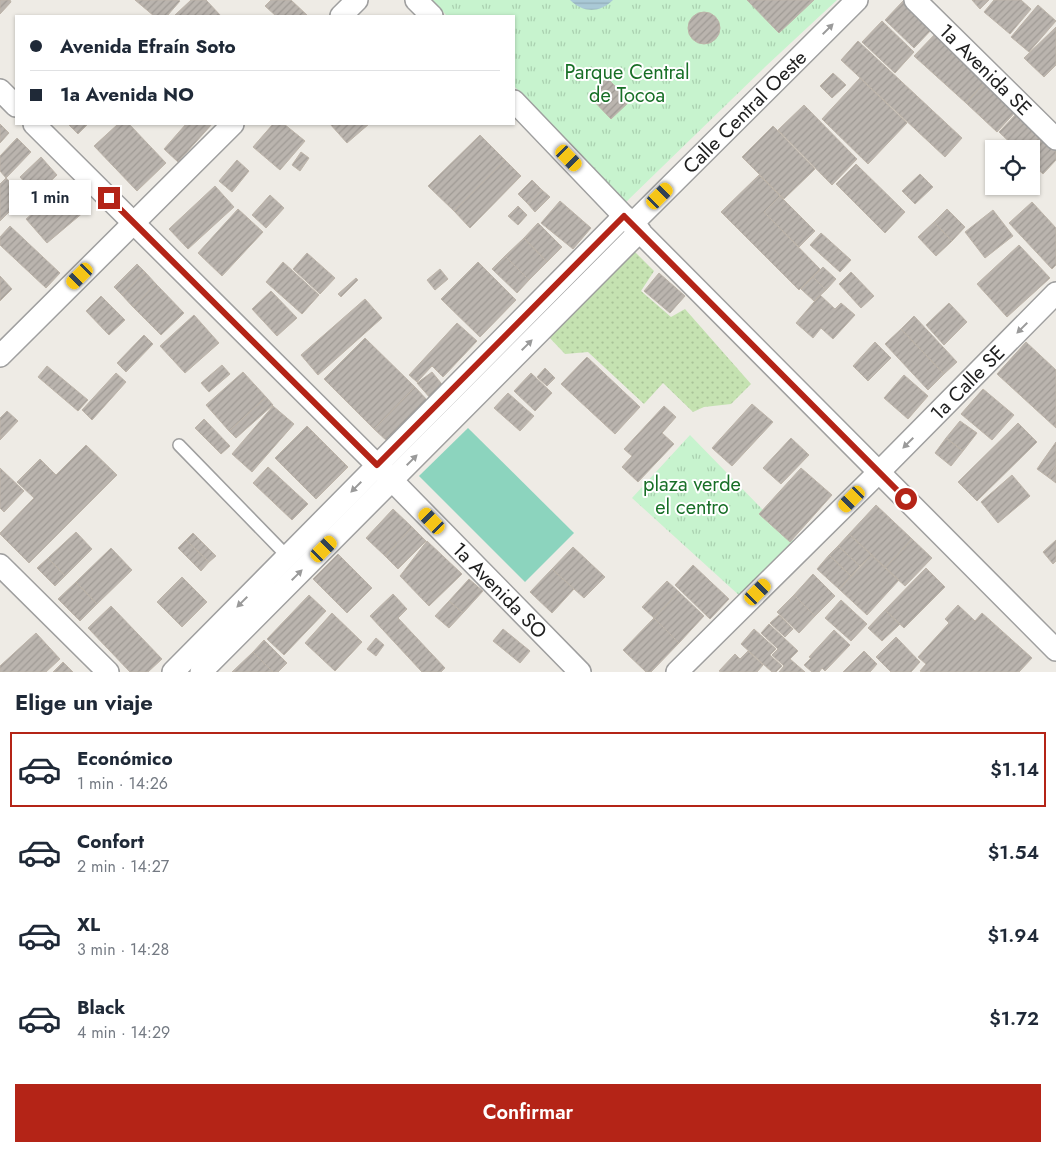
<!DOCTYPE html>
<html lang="es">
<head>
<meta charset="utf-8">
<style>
  :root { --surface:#fff; --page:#f6f6f7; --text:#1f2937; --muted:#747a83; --line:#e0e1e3; --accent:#b42417 }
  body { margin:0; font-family:Jost,sans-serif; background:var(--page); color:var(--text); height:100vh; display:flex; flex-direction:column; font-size:19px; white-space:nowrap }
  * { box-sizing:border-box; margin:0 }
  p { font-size:16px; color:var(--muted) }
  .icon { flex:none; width:28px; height:28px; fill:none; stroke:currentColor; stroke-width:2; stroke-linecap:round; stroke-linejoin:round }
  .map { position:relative; height:672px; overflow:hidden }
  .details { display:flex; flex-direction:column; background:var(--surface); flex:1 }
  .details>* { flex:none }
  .guide { position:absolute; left:15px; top:15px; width:500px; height:110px; border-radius:0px; box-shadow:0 1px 4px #0004; display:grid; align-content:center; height:110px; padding:0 15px; background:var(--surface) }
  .controls { position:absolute; left:985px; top:140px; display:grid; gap:10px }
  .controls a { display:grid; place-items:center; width:55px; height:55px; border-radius:0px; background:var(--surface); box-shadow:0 1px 4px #0004; font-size:25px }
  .end { position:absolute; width:22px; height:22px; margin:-11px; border:6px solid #b42417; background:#fff; box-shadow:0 0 0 2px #fff }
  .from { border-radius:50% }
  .bubble { position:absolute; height:35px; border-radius:0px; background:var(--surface); box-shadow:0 1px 4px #0004; font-size:16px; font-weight:600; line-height:35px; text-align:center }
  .car { position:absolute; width:15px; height:30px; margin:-15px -8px; border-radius:6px; box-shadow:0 0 4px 1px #0007; background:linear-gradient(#f5c518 24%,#345 0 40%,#f5c518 0 76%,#345 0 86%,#f5c518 0) }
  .guide b { display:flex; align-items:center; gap:18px; height:48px; font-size:19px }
  .guide b+b { border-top:1px solid var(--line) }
  .guide i { width:12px; height:12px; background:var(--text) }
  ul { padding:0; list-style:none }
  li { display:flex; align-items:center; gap:15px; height:75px; margin:0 10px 8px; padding:0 5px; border:2px solid transparent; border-radius:0px }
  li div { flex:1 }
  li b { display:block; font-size:19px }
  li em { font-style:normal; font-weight:600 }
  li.on { border-color:var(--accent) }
  li>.icon { width:45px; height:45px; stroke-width:1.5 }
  h2 { padding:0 15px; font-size:22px; line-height:60px }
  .button { display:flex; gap:10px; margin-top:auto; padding:10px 15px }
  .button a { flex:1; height:58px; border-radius:0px; background:var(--accent); color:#fff; font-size:20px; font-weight:600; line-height:58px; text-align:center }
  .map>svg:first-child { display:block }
  .grass { fill:url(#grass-dots) }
  .park { fill:url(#park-tufts) }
  .pitch { fill:#8cd4be }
  .water { fill:url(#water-rules) }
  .building { fill:url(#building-hatch); stroke:#bdb4a9 }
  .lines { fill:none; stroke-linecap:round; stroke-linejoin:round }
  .lane-casing { stroke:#9f9f9f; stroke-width:14 }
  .street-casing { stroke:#9f9f9f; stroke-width:24 }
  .lane { stroke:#fff; stroke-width:11 }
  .street { stroke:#fff; stroke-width:21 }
  .oneway { fill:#9a9a9a }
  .route { stroke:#b42417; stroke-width:6 }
  .labels { text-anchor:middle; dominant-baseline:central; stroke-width:4; stroke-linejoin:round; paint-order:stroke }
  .street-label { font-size:20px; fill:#1e1e1e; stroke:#fff }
  .park-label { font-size:20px; fill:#186f27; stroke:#fff }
</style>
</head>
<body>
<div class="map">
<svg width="1056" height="672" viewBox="0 0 1056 672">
  <defs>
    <pattern id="grass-dots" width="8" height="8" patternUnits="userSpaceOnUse" patternTransform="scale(1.25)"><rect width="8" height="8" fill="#c5e2b1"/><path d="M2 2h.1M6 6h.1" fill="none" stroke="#a9c198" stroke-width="1.8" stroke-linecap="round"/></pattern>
    <pattern id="park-tufts" width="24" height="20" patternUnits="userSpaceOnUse" patternTransform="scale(1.25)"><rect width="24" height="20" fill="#c7f3ce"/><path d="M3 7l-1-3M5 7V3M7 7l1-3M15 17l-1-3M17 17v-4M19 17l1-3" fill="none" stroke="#aad0b0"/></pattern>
    <pattern id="water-rules" width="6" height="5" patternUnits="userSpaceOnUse" patternTransform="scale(1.25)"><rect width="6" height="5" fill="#aac9d6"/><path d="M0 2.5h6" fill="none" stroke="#92acb7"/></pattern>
    <pattern id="building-hatch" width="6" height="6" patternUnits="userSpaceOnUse" patternTransform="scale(1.25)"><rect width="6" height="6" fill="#bab4ae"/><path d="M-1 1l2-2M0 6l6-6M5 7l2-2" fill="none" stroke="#9f9a95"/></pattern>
  </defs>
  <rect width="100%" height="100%" fill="#eeebe5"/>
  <path class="grass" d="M629,249L635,252L654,271L641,291L671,317L685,309L751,384L731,404L704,407L693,412L663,383L644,404L588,352L565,354L546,334Z"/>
  <path class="park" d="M432,0H837L765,67L626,202L514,86V16H447Z
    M690,435L797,545L741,597L632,498Z"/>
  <path class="pitch" d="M468,428L574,533L525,582L419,476Z"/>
  <path class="water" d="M570,0H613C600,13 583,13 570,0Z"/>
  <path class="building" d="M0,0H10L11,2L0,14Z
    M135,0H178L180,1L167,16H154Z
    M191,0H206L221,16H176L175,15Z
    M271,0H291L308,16H276L265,6Z
    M747,0H814L779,33Z
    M904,0H910L935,26L914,48L885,20Z
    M972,0H989L980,9Z
    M994,0H1021L1031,9L1010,34L984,12Z
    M1038,5L1056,21L1029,52L1011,37Z
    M688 28a16 16 0 1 1 32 0a16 16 0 1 1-32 0Z
    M882,21L914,52L895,73L862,42Z
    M1056,27V65L1044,77L1024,58Z
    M938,31L989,78L966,103L914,56Z
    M858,41L962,138L945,157L841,60Z
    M833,73L846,85L832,98L820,86Z
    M607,78L630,101L611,119L589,96Z
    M860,78L907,123L868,164L822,119Z
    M989,78L1020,107L997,132L966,103Z
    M804,105L857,159L832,185L778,130Z
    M1018,112L1056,148V160L1043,174L1031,163V149H1017L999,132Z
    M0,124L9,133L0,143Z
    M68,124H88L78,134Z
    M118,124H129L166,163L137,191L94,146Z
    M186,124H212L178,162L164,149Z
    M273,124H284L305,141L280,170L253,147Z
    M330,124H369L347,143Z
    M773,126L815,169L784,199L742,157Z
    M480,135L505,160L454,211L428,186Z
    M17,138L31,152L6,178L0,171V156Z
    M301,152L309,158L300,171L292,165Z
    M41,157L57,175L36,195L20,177Z
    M237,160L249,171L232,192L219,181Z
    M505,160L521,176L470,228L454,211Z
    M856,164L905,212L885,233L836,184Z
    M920,174L933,187L915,204L902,191Z
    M759,175L780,196L764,212L820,269L799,290L721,212Z
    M6,178L25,196L0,221V184Z
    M532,180L542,190L528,204L518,194Z
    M64,186L85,211L47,243L26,219Z
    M215,186L234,207L188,249L169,229Z
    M542,190L550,197L535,212L528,204Z
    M270,195L284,208L266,228L252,215Z
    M780,196L815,231L799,247L764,212Z
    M560,201L591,228L573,249L541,223Z
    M1032,202L1056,228V265L1052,269L1009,223Z
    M518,206L527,215L518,225L508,216Z
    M238,209L263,232L222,276L198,253Z
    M947,209L965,227L952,241L934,222Z
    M993,210L1013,236L985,258L965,232Z
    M934,222L952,241L936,256L918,237Z
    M538,223L562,247L547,262L524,238Z
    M10,226L60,273L46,288L0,245V237Z
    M821,233L851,260L840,272L810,245Z
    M524,238L547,262L529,280L505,256Z
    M1019,245L1050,278L1007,317L977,284Z
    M307,253L335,278L320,294L293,269Z
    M505,256L529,280L517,293L492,269Z
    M283,262L319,295L302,314L266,282Z
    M478,262L516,300L480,337L441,299Z
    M137,264L145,272L122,295L114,287Z
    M823,267L836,279L826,290L813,277Z
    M440,269L448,279L435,290L427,280Z
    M145,272L156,284L133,307L122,295Z
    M851,272L874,296L861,308L839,284Z
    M659,273L685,296L670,313L644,291Z
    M0,276L12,289L0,301Z
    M813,277L826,290L814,301L801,289Z
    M356,278L358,280L341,297L338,294Z
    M156,284L184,313L161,335L133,307Z
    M271,291L297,318L277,336L252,309Z
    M820,295L835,309L841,303L855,315L833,339L821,328L813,338L796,323Z
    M101,296L125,320L109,335L86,311Z
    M365,299L382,318L318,375L301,355Z
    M949,303L967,322L944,345L926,325Z
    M194,315L219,343L185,373L160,346Z
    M914,316L957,362L944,374L901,329Z
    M457,323L477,341L443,377L432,366L417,382L409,375Z
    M901,329L944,374L928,390L885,344Z
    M144,335L153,344L126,372L117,363Z
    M365,338L415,387L374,429L324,379Z
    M875,342L891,358L868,381L853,366Z
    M1026,342L1056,370V428L997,374Z
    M587,357L640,407L615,434L561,384Z
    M222,365L230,374L209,392L201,383Z
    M47,366L88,400L78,411L38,377Z
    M545,368L555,378L547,386L537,377Z
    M243,372L266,397L229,431L206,405Z
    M432,372L445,388L431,399L417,383Z
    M116,373L126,382L92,420L82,410Z
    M531,373L552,393L535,411L514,391Z
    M904,375L928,396L908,419L884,398Z
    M415,387L428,401L388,442L374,429Z
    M983,389L1014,415L992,440L961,414Z
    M508,393L534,416L520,431L494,408Z
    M266,397L273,405L236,438L229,431Z
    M752,404L773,422L732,466L712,448Z
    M273,406L294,424L252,472L232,454Z
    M664,406L676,417L662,433L674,444L638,482L622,467L632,456L624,449Z
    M7,411L18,421L0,440V418Z
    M204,419L230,446L221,454L195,428Z
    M960,421L977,433L963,451L946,438Z
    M1018,423L1037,442L977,501L958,482Z
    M307,426L348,467L316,499L275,458Z
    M791,438L809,455L781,484L763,468Z
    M946,438L963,451L951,466L935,453Z
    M1056,442V466L1048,477L1037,469Z
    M86,445L117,475L29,563L0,534V533L34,498L17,482L40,459L56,475Z
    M1056,466V483L1048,477Z
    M268,467L308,504L292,520L253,483Z
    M0,468L24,491L4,512L0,508Z
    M801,468L832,495L790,542L759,514Z
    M1012,475L1030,496L998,523L981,502Z
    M876,505L912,539L885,568L849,534Z
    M393,509L412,527L385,556L366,538Z
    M412,527L426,541L398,569L385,556Z
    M76,532L92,549L65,576L48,558Z
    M193,533L216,556L209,562L186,540Z
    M849,534L872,555L860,566L838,546Z
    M912,539L932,558L905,586L885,568Z
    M186,540L209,562L201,571L178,548Z
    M1056,540V561L1053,564L1043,552Z
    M427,541L462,574L429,606L400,576Z
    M838,546L860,566L851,576L829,555Z
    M573,547L605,577L584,598L552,569Z
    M111,548L132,570L97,604L76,582Z
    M338,554L372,588L347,613L313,579Z
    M829,555L851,576L839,589L817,569Z
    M872,555L899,580L867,615L839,589Z
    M48,558L65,576L55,586L37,568Z
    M693,565L729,599L710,619L675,585Z
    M926,568L945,587L904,628L885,610Z
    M552,569L574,589L552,613L530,592Z
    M813,574L835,596L815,616L794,595Z
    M182,577L207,602L182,627L157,602Z
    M469,579L483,591L463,613L449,601Z
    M667,581L679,592L654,618L642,607Z
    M76,582L97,604L80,621L58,599Z
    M679,592L704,616L679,643L654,618Z
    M393,594L407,609L398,618L445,668L441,672H422L370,616Z
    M309,595L326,611L284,655L267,639Z
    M794,595L815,616L799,633L777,612Z
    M841,600L867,624L851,641L825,618Z
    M449,601L463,613L449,628L435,616Z
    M958,605L975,621L982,613L1032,658L1019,672H922L920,671L926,664L918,657L949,623L945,619Z
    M111,606L162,659L148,672H130L88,628Z
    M885,610L900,624L882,641L868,628Z
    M332,613L362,642L335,671L305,643Z
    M779,615L793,629L785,637L770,623Z
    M654,618L679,643L651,672H646L623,650Z
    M769,624L798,651L790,659L805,672H779L784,666L772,655L778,649L761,633Z
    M503,629L530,651L520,663L493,641Z
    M754,629L776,649L770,655L782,666L776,672H772L741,644Z
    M834,630L850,645L825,671L822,668L819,672H812L804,665L811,658L809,657Z
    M36,633L60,659L46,672H0V666Z
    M896,637L920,662L911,672H891L876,657Z
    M376,638L384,645L376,656L367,649Z
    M264,640L287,663L278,672H273L253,652Z
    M748,651L763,665L757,672H721L719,671L735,654L740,659Z
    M864,651L877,664L870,672H843Z
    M253,652L273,672H232Z
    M63,662L73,672H53Z"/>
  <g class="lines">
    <g class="lane-casing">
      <path id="lane" d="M179,445L287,556"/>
    </g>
    <g class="street-casing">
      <g id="street">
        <path d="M416,0L432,16"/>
        <path id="s1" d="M915,0L1056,139"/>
        <path d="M341,16L357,0"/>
        <path d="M0,90L16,106"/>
        <path d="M514,101L624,216L1056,650"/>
        <path id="s2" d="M34,124L377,465L580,672"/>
        <path id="s3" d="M632,224L857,0"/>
        <path d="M0,356L233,124"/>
        <path d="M0,565L108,672"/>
        <path d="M173,672L624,216"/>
        <path d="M201,672L640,231"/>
        <path id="s4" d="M677,672L879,472L1056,293"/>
      </g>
    </g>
    <use href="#lane" class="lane"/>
    <use href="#street" class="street"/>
  </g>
  <defs><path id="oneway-solid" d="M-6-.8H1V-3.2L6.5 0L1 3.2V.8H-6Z" transform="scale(1.25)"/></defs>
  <g class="oneway">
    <use href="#oneway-solid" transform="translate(828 29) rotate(-45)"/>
    <use href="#oneway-solid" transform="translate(1022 328) rotate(135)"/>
    <use href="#oneway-solid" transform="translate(527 345) rotate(-45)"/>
    <use href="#oneway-solid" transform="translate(908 443) rotate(135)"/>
    <use href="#oneway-solid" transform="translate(412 460) rotate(-45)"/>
    <use href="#oneway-solid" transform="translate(356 487) rotate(135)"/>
    <use href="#oneway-solid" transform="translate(297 575) rotate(-45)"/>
    <use href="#oneway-solid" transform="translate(242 602) rotate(135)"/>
  </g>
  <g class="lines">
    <path class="route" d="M109,198L377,465L624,216L906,499"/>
  </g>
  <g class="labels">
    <g class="street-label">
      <text stroke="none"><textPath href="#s1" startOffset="99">1a Avenida SE</textPath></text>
      <text stroke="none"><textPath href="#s3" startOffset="159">Calle Central Oeste</textPath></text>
      <text stroke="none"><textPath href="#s4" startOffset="410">1a Calle SE</textPath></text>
      <text stroke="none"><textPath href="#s2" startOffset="659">1a Avenida SO</textPath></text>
    </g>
    <g class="park-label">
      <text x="627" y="72">Parque Central<tspan x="627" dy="23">de Tocoa</tspan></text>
      <text x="692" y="484">plaza verde<tspan x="692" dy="23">el centro</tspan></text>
    </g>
  </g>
</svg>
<div class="controls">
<a><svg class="icon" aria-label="locate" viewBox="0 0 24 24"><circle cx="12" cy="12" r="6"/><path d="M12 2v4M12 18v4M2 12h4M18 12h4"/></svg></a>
</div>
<i class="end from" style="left:906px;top:499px"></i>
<i class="end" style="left:109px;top:198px"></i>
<div class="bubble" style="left:9px;top:180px;width:82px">1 min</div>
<i class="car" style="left:569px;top:158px;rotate:136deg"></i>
<i class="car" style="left:660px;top:196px;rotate:45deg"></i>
<i class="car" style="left:80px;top:276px;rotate:225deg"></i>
<i class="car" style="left:852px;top:499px;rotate:225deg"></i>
<i class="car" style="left:432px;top:521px;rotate:316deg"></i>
<i class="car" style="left:324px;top:549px;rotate:45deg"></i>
<i class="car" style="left:758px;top:592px;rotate:45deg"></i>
<div class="guide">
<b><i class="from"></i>Avenida Efraín Soto</b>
<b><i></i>1a Avenida NO</b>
</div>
</div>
<section class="details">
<h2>Elige un viaje</h2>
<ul>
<li class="on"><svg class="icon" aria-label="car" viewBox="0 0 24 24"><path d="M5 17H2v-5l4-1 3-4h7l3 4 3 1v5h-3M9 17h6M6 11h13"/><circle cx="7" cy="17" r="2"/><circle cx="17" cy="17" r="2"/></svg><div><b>Económico</b><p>1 min · 14:26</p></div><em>$1.14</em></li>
<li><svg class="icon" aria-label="car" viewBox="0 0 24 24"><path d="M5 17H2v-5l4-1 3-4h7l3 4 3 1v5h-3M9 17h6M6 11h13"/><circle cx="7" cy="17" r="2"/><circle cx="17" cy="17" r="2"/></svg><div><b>Confort</b><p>2 min · 14:27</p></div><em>$1.54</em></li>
<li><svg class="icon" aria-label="car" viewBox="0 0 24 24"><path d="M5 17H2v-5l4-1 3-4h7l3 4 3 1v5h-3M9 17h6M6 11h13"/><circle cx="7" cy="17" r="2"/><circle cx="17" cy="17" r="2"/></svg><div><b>XL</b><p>3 min · 14:28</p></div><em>$1.94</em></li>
<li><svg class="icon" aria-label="car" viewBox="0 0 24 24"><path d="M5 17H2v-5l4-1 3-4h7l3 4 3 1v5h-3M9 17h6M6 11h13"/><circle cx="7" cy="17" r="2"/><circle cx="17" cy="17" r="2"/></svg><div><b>Black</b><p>4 min · 14:29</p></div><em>$1.72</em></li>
</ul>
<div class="button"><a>Confirmar</a></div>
</section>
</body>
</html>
